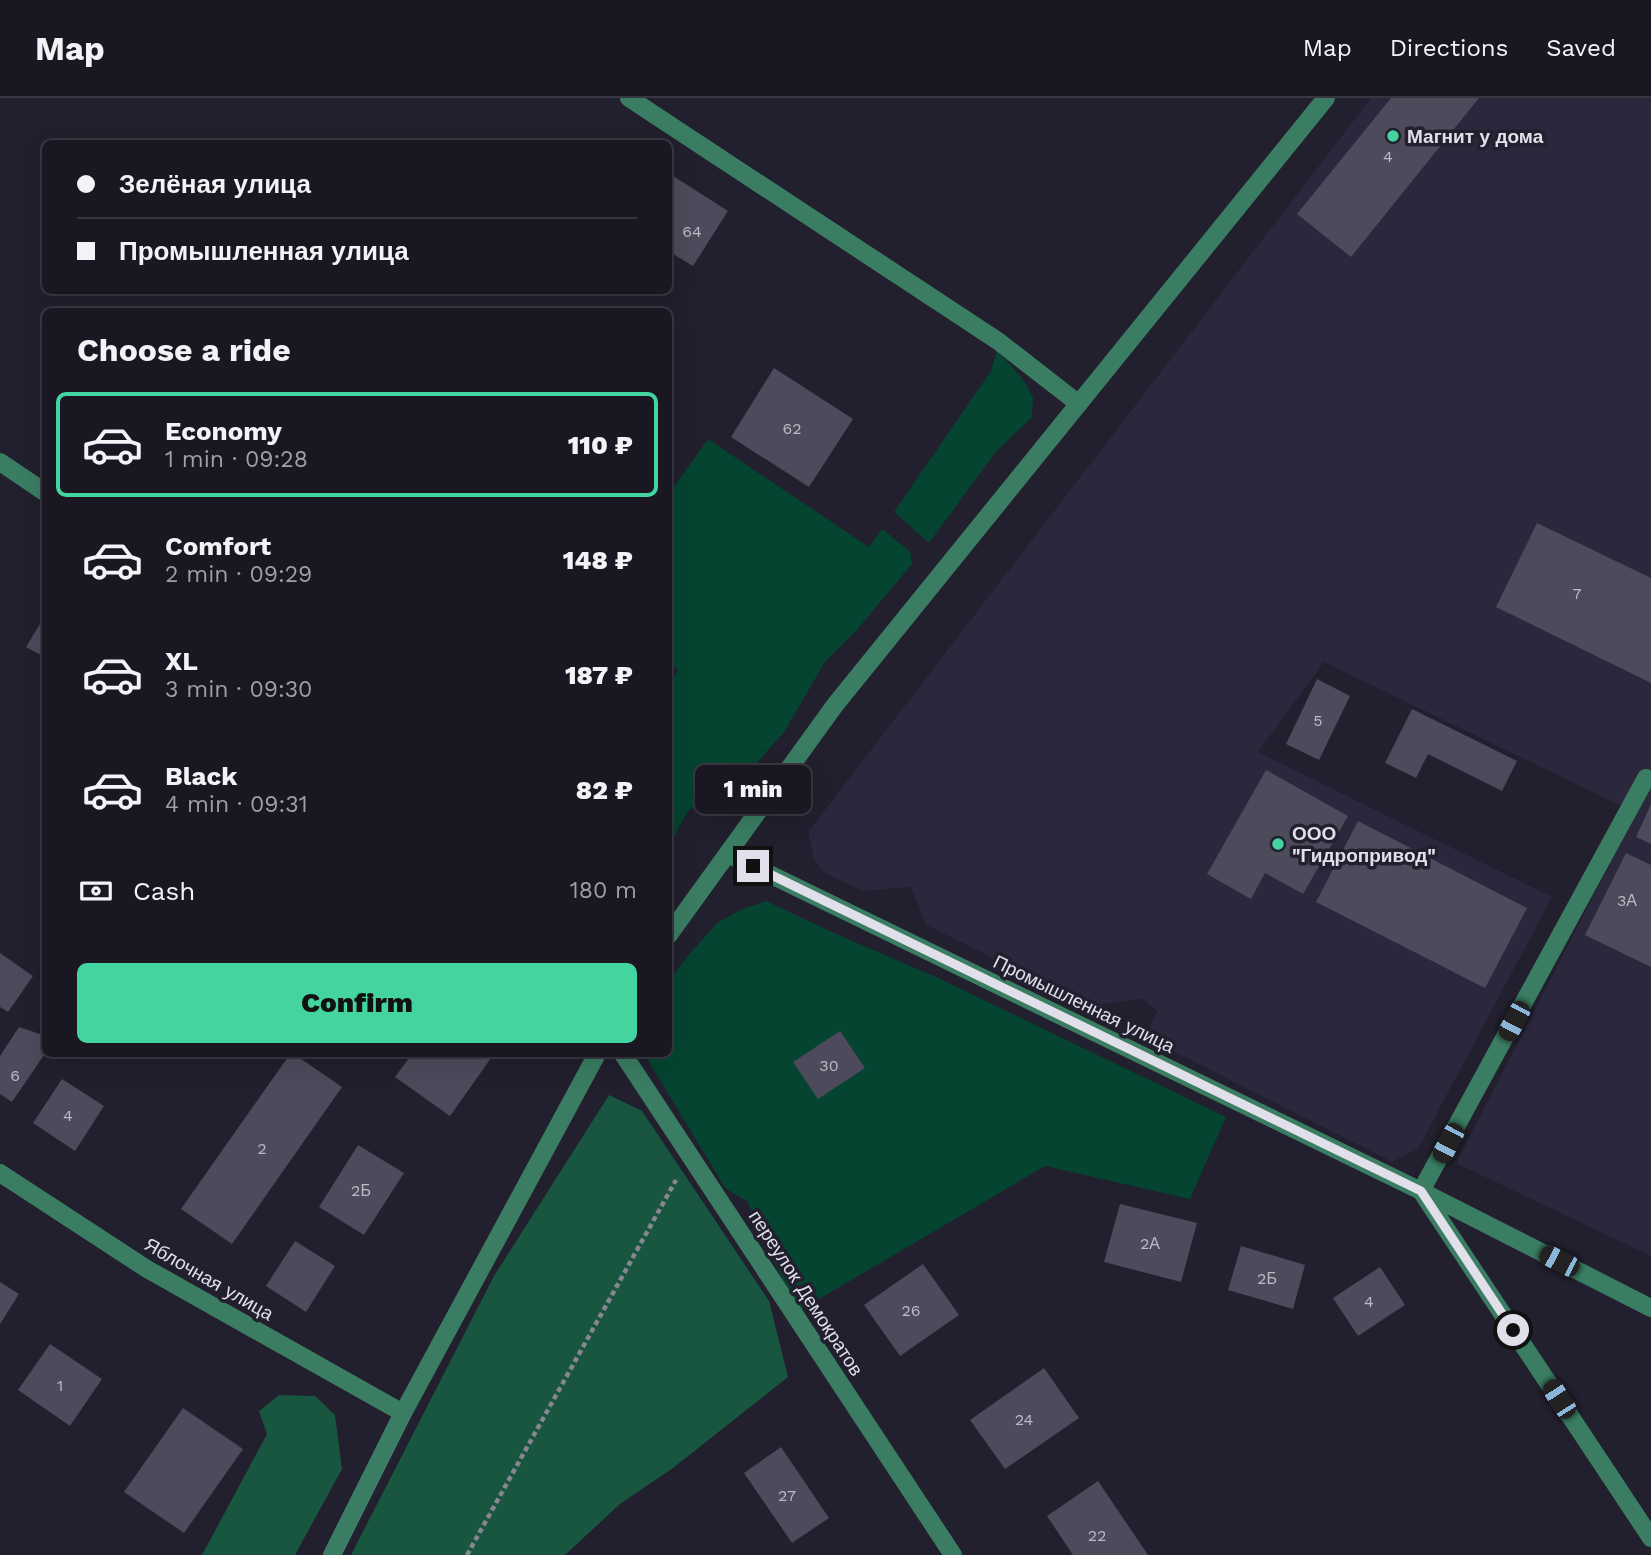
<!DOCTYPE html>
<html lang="en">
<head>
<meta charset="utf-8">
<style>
  :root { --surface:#1a1722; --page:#23202a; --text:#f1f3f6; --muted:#9f9fa5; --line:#383640; --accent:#43d4a0 }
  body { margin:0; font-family:"Work Sans",sans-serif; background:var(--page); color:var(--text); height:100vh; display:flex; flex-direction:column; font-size:26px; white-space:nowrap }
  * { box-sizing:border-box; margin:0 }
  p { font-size:23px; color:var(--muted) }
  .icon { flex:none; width:38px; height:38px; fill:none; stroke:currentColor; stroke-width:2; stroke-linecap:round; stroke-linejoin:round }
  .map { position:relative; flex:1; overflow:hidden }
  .panel { position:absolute; left:42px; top:210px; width:630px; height:749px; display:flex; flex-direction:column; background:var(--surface); border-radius:10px; box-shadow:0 7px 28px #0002,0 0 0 2px var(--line) }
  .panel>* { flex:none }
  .guide { position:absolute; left:42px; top:42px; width:630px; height:154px; border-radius:10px; box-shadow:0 7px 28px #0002,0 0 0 2px var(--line); display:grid; align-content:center; height:154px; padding:0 35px; background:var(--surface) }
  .end { position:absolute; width:32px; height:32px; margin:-16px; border:9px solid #e1dfea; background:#111; box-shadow:0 0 0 4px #111 }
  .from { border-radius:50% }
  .bubble { position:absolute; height:49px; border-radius:10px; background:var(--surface); box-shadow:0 7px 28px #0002,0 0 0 2px var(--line); font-size:23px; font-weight:800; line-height:49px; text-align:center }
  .car { position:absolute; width:21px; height:42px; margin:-21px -10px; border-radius:9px; box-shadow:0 0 5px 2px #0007; background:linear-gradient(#222 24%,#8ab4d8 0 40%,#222 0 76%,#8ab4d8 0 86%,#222 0) }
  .guide b { display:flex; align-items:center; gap:24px; height:66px; font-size:26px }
  .guide b+b { border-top:2px solid var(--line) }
  .guide i { width:18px; height:18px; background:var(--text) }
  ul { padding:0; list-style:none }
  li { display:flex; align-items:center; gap:21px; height:105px; margin:0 14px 10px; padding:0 21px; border:4px solid transparent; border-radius:10px }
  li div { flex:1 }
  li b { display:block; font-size:26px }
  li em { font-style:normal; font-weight:800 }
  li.on { border-color:var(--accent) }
  li>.icon { width:63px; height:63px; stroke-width:1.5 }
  h2 { padding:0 35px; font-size:32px; line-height:84px }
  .pay { display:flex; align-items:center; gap:18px; height:77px; padding:0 35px; font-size:26px }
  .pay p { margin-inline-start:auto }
  .primary-button { display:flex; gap:14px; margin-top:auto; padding:14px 35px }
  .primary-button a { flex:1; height:80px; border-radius:10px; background:var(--accent); color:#111; font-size:28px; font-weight:800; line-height:80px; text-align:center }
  header { display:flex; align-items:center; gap:42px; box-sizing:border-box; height:98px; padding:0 35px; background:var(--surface); border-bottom:2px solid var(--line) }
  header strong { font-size:33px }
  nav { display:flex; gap:38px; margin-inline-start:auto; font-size:24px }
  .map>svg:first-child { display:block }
  .built { fill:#2b273c }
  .green { fill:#054430 }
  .forest { fill:#18563f }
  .building { fill:#4d4a5b }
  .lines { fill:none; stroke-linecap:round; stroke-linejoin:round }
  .path { stroke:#898693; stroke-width:4.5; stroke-dasharray:5 3.5; stroke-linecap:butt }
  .minor { stroke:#3a7d62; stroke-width:18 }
  .route { stroke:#e1dfea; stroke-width:9 }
  .poi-dot { fill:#43d4a0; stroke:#221f2e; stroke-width:2.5 }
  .labels { text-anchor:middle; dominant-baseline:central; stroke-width:7; stroke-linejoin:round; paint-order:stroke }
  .number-label { font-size:16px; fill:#bcbac6 }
  .poi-label { font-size:19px; font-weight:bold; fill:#e1dfea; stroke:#221f2e; text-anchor:start }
  .street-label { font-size:19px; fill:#e1dfea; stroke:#221f2e }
</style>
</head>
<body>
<header>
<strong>Map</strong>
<nav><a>Map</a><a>Directions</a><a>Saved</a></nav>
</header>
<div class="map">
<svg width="1651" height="1457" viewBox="0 0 1651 1457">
  <rect width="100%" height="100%" fill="#221f2e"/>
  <path class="built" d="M1371,0H1651V1158L1456,1065L1636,715L1324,564L1258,654L1552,799L1418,1051L1392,1064L1145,939L1157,913L1143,901L1096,907L1073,899L926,827L911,789L864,793L826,776L815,763L808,734Z"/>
  <path class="green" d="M997,252L1022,280L1033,299L1032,319L995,355L929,445L894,414L991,273Z
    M708,341L869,449L882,431L910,453L912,466L856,533L825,564L784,634L732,693L689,712L677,732L669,752V586L678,572L669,565V396Z
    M766,803L834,835L938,880L1226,1019L1190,1101L1045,1068L797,1214L747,1103L726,1091L644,956H668L669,883L687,859L717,825L740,812Z"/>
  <path class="forest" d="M609,997L642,1013L769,1203L788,1279L673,1370L620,1406L565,1457H351L494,1178Z
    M279,1297L315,1298L335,1317L342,1371L295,1457H202L267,1336L259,1313Z"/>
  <path class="building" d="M1391,0H1479L1351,159L1297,116Z
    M670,76L728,113L693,168L668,153V79Z
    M774,270L853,321L809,389L731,339Z
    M1537,425L1651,480V585L1496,509Z
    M46,516V560L26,549Z
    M1317,581L1350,598L1319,662L1286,646Z
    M1412,611L1517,663L1502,693L1428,656L1416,680L1385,665Z
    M1266,672L1348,718L1303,796L1265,775L1251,801L1207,776Z
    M1651,706V746L1636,739Z
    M1358,723L1527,810L1485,890L1316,804Z
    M1626,755L1651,767V869L1585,837Z
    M0,855L33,878L8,914L0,909Z
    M46,927V954L12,1004L0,996V958L19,929L40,936Z
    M840,933L865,970L818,1001L793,964Z
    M290,956H294L342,989L232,1146L181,1111Z
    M412,956H494L450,1018L395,979Z
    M62,981L104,1008L75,1053L33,1025Z
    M358,1047L404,1075L364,1137L319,1109Z
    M1120,1106L1197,1125L1181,1184L1104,1164Z
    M295,1143L335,1168L306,1214L266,1188Z
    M1241,1148L1305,1167L1293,1211L1228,1192Z
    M923,1166L959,1217L900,1258L864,1207Z
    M1380,1169L1405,1207L1358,1238L1333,1200Z
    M0,1184L19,1196L0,1226Z
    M50,1246L102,1281L70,1328L18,1292Z
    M1044,1270L1079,1320L1005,1371L970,1322Z
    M183,1310L243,1351L184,1435L124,1394Z
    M781,1349L829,1420L792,1445L744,1375Z
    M1098,1383L1148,1457H1073L1047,1418Z"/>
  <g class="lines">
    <path class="path" d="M467,1457L676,1082"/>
    <path class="minor" d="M629,0L998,243L1079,306
      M0,364L46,395
      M728,756L1421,1093L1651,1210
      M668,838L835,607L1326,0
      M623,956L953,1457
      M0,1075L147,1171L403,1315
      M1421,1093L1646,680
      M1423,1096L1651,1440
      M332,1457L403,1315L597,956"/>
  </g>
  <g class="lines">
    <path class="route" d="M753,768L1421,1093L1513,1232"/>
  </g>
  <g class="poi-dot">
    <circle cx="1393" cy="38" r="7"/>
    <circle cx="1278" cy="746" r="7"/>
  </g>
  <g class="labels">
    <g class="number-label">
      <text x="1388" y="58">4</text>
      <text x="692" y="133">64</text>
      <text x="792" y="330">62</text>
      <text x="1577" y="495">7</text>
      <text x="1318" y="622">5</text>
      <text x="1627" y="802">3А</text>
      <text x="829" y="967">30</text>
      <text x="15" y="977">6</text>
      <text x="68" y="1017">4</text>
      <text x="262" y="1050">2</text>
      <text x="361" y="1092">2Б</text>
      <text x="1150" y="1145">2А</text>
      <text x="1267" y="1180">2Б</text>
      <text x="1369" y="1203">4</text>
      <text x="911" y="1212">26</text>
      <text x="60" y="1287">1</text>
      <text x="1024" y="1321">24</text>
      <text x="787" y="1397">27</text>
      <text x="1097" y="1437">22</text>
    </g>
    <g class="poi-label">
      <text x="1407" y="38">Магнит у дома</text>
      <text x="1292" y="735">ООО<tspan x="1292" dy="22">"Гидропривод"</tspan></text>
    </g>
    <g class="street-label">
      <text transform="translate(1084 906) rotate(26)">Промышленная улица</text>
      <text transform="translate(209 1181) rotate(30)">Яблочная улица</text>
      <text transform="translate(806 1195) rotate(57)">переулок Демократов</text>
    </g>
  </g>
</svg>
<i class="end from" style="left:1513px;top:1232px"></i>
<i class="end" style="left:753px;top:768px"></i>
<div class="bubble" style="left:695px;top:667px;width:116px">1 min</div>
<i class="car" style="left:1514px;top:923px;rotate:208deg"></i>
<i class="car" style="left:1448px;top:1045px;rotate:208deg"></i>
<i class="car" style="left:1559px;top:1163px;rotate:297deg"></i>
<i class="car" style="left:1559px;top:1301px;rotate:327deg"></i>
<div class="guide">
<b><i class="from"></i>Зелёная улица</b>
<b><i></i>Промышленная улица</b>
</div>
<section class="panel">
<h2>Choose a ride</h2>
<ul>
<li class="on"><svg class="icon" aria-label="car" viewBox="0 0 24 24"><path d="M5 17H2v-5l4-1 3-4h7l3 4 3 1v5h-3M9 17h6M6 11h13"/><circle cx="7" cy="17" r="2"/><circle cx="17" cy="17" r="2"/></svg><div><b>Economy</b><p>1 min · 09:28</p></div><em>110 ₽</em></li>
<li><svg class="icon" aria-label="car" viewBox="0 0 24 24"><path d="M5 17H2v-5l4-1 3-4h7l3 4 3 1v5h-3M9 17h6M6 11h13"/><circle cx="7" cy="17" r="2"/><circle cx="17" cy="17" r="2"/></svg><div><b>Comfort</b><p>2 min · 09:29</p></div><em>148 ₽</em></li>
<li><svg class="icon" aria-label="car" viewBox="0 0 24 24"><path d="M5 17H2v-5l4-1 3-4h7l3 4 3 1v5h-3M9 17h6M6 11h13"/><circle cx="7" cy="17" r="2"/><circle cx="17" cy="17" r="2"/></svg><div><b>XL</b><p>3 min · 09:30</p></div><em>187 ₽</em></li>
<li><svg class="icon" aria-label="car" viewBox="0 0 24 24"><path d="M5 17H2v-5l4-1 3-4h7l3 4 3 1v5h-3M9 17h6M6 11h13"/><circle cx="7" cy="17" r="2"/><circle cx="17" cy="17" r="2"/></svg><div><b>Black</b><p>4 min · 09:31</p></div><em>82 ₽</em></li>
</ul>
<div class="pay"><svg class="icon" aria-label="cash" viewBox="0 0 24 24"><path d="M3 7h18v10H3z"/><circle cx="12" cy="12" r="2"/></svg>Cash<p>180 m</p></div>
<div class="primary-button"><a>Confirm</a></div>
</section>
</div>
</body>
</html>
